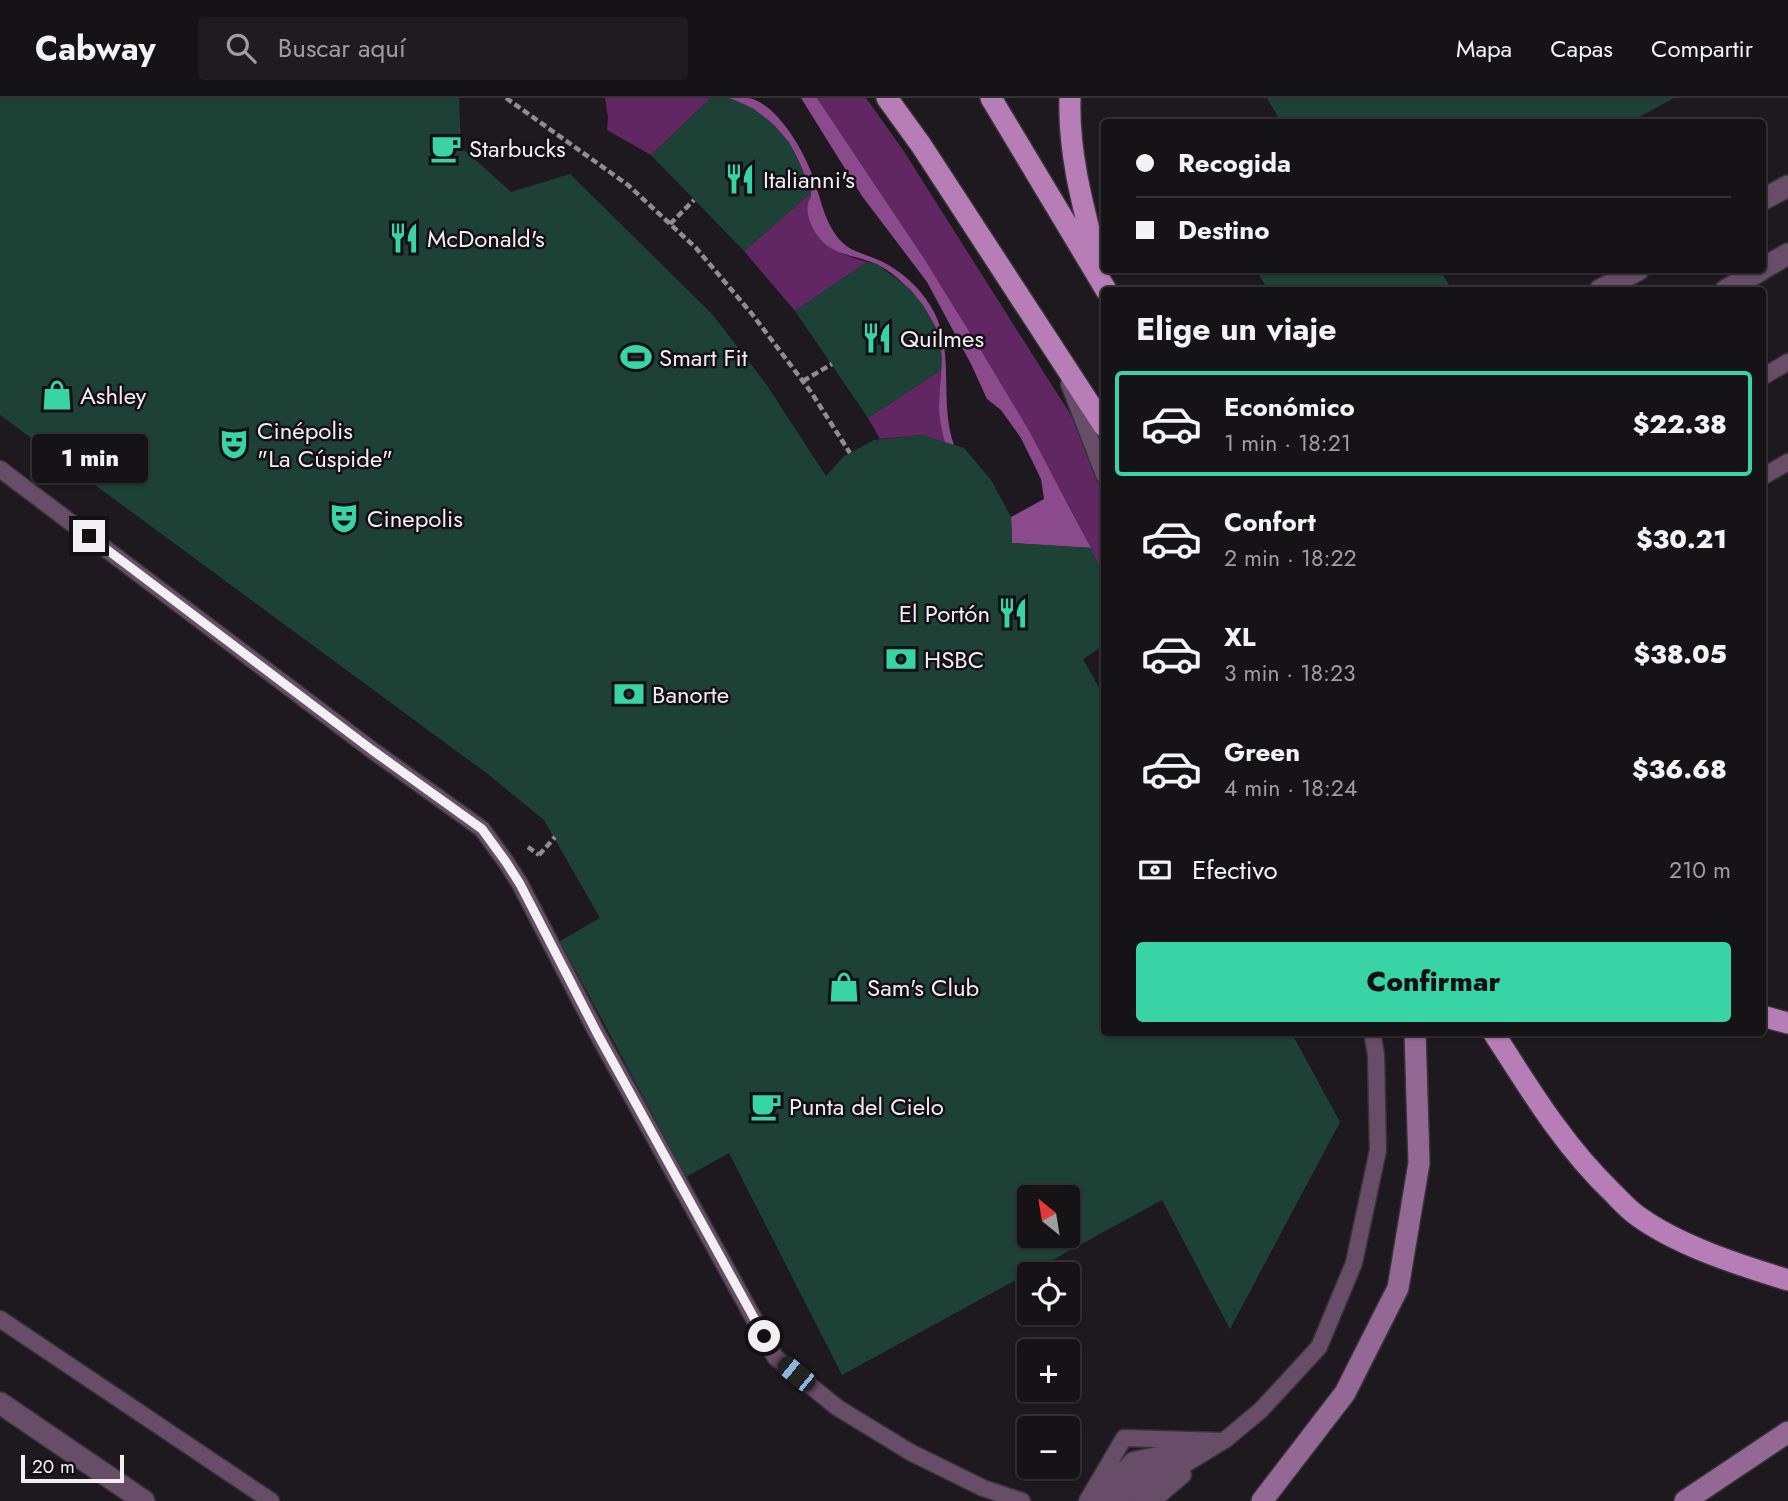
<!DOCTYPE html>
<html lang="es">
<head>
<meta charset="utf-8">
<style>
  :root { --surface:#161316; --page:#1f1c1f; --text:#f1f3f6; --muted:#9e9ea1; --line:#353235; --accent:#38d4a6 }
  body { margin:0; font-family:Jost,sans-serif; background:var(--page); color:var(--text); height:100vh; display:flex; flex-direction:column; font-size:26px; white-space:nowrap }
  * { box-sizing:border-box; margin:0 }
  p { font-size:23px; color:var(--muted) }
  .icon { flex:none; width:38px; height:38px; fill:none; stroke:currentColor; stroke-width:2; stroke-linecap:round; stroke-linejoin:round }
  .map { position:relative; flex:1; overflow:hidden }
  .side { position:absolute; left:1101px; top:189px; width:665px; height:749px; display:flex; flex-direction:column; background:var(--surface); border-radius:7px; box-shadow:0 2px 5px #0004,0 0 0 2px var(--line) }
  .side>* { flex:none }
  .hud { position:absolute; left:1101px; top:21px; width:665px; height:154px; border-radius:7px; box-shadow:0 2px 5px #0004,0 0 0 2px var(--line); display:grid; align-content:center; height:154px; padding:0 35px; background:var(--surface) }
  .needle { width:46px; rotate:330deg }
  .buttons { position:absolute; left:1017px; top:1087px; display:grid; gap:14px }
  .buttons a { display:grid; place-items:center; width:63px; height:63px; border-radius:7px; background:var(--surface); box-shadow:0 2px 5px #0004,0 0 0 2px var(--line); font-size:35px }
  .scale { position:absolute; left:21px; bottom:18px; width:103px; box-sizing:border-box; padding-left:7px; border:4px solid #f2eef1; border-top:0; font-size:19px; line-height:24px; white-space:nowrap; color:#f2eef1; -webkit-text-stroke:5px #151015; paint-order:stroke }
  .end { position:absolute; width:32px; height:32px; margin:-16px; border:9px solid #f2eef1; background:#111; box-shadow:0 0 0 4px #111 }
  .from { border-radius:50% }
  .bubble { position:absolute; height:49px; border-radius:7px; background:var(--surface); box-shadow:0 2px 5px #0004,0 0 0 2px var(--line); font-size:23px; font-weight:800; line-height:49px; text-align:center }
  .car { position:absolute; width:21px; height:42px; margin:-21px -10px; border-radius:9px; box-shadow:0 0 5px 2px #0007; background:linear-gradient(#222 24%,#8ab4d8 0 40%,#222 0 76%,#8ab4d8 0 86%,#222 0) }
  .hud b { display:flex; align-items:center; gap:24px; height:66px; font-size:26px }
  .hud b+b { border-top:2px solid var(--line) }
  .hud i { width:18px; height:18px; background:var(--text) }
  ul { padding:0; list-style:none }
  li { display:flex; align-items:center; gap:21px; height:105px; margin:0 14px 10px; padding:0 21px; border:4px solid transparent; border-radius:7px }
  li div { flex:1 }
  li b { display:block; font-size:26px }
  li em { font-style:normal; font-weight:800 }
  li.selected { border-color:var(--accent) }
  li>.icon { width:63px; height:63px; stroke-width:1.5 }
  h2 { padding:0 35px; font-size:32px; line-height:84px }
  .pay { display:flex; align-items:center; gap:18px; height:77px; padding:0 35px; font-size:26px }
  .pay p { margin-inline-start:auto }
  .cta { display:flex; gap:14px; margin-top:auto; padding:14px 35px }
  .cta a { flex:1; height:80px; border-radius:7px; background:var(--accent); color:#111; font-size:28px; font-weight:800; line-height:80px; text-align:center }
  header { display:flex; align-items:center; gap:42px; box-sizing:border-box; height:98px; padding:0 35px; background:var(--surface); border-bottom:2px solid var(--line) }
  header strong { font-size:33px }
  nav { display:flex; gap:38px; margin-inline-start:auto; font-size:24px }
  .search { width:490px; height:63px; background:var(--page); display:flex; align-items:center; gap:18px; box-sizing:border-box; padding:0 24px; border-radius:7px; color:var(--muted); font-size:26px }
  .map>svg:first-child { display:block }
  .green { fill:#612763 }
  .water { fill:#8a4a8c }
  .building { fill:#1d4235; fill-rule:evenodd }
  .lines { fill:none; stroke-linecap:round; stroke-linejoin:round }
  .lane-casing { stroke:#373337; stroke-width:19 }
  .street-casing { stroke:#373337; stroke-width:24 }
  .secondary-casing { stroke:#373337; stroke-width:24 }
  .primary-casing { stroke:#373337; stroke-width:24 }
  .path { stroke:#908c90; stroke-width:4.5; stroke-dasharray:7 3.5; stroke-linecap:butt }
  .lane { stroke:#684d68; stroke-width:16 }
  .street { stroke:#684d68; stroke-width:21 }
  .secondary { stroke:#946894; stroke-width:21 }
  .primary { stroke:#b67db6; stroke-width:21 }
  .route { stroke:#f2eef1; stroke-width:9 }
  .labels { text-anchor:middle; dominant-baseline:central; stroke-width:5; stroke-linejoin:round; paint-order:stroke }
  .poi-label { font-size:24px; fill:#f2eef1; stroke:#151015; text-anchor:start }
</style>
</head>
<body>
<header>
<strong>Cabway</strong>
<div class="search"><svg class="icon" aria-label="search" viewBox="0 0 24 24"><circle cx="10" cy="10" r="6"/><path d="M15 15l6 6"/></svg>Buscar aquí</div>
<nav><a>Mapa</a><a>Capas</a><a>Compartir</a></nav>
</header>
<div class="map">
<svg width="1788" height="1403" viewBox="0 0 1788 1403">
  <rect width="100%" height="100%" fill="#1e191e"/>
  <path class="green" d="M605,0H711L651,57L607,32L608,19Z
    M817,0H866L903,52L1079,330L1104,395V480C1088,441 1067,404 1046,366C978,239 897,120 817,0Z
    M811,95C799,136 832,155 867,164L795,213L744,153Z
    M941,272L939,307L945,345L922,337L880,341L868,320Z"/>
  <path class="water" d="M728,0C735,0 743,0 749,0C777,6 803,52 812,76C819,94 822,114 832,131C846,155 860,153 883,164C901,173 920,190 930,207C957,249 938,302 954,347L945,345C942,332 939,320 939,308C939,283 946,257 937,233C928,210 900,177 878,167C856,156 832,159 817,137C811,129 806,116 808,106C808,103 811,100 811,96C811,90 806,82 804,76C791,39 766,13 728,0Z
    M801,0H817L923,159L982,254L1028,331L1091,450L1012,445L1011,419L1044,401L1041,381L1021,340L1001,312L987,301L971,266L927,184L862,98Z"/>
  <path class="building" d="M0,0H459L461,49L511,94L570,76L713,217L766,286L826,378L843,359L874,342L922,337L964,350L991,382L1011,419L1012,445L1091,450L1104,481V547L1083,561L1104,599V934H1291L1340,1024L1230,1231L1162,1102L842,1277L729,1055L686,1079L560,843L600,820L544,722L489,677L0,317ZM1029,1099H1068V1138H1029Z
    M711,0H728L737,3L754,11L773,26L789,44L800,66L811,95L744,153L651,57Z
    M1267,0H1674L1630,24H1281Z
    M867,164L877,166L910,191L923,207L937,232L941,249V272L868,320L795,213Z
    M1256,172H1440L1452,192H1268Z"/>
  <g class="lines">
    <g class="lane-casing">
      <path id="lane" d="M1762,279L1788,264
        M1069,286L1104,377
        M0,371L372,652L482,731L506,764L520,786L597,935L775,1259L838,1310L910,1354L983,1390L1022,1403
        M1762,379L1788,364
        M0,1221L271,1403
        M1098,1397L1133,1362L1196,1349
        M1108,1397L1141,1376L1181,1360
        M1087,1403L1124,1340L1222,1343
        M1110,1403L1148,1389L1225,1342L1261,1312L1319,1249L1354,1165L1378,1052L1376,957L1372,934
        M1142,1403L1155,1401L1183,1377"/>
    </g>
    <g class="street-casing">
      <path id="street" d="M1762,102L1788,88
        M1762,171L1788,156
        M1600,192L1638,172
        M1726,192L1761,172
        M0,1305L144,1403"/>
    </g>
    <g class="secondary-casing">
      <path id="secondary" d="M1262,1403L1345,1295L1398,1190L1419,1065L1415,934
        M1685,1403L1788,1334"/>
    </g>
    <g class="primary-casing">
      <path id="primary" d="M887,0L921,47L1104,328
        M991,0L1106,192
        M1070,0C1068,56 1084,112 1098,167
        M1762,918L1788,925
        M1493,934C1529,990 1563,1047 1612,1094C1619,1101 1627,1110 1635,1116C1676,1147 1739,1167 1788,1182"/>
    </g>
    <path class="path" d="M506,0L628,87L696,150L752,216L811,294L850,355
      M670,126L694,102
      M803,283L832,266
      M528,749L539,757
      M539,757L555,739"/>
    <use href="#lane" class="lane"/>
    <use href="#street" class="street"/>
    <use href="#secondary" class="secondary"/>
    <use href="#primary" class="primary"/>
  </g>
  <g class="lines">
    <path class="route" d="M89,438L372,652L482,731L506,764L520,786L597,935L764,1238"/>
  </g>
  <defs>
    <g id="cafe-bare" transform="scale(2.415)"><path d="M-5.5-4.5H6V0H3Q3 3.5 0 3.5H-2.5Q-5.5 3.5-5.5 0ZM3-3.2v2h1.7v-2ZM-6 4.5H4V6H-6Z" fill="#38d4a6" stroke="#151015" stroke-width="2.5" paint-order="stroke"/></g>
    <g id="restaurant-bare" transform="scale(2.415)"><path d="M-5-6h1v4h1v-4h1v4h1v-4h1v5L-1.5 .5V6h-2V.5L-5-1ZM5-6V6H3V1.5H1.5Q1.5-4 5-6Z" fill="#38d4a6" stroke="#151015" stroke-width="2.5" paint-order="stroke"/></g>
    <g id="stadium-bare" transform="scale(2.415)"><path d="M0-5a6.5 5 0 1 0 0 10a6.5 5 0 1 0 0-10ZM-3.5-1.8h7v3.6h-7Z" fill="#38d4a6" stroke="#151015" stroke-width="2.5" paint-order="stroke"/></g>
    <g id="shop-bare" transform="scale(2.415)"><path d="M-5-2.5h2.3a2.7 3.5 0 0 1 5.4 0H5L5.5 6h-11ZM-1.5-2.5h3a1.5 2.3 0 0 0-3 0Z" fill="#38d4a6" stroke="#151015" stroke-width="2.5" paint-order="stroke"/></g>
    <g id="theatre-bare" transform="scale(2.415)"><path d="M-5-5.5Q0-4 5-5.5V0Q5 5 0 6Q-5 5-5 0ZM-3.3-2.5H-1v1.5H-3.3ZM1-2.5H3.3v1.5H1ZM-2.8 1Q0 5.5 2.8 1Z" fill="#38d4a6" stroke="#151015" stroke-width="2.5" paint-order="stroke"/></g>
    <g id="bank-bare" transform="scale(2.415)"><path d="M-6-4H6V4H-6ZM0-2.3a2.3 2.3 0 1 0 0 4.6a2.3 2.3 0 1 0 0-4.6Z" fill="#38d4a6" stroke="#151015" stroke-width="2.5" paint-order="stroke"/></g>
  </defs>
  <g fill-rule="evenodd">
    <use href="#cafe-bare" x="446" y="50"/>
    <use href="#restaurant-bare" x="740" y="81"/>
    <use href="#restaurant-bare" x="404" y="140"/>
    <use href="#restaurant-bare" x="877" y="240"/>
    <use href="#stadium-bare" x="636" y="259"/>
    <use href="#shop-bare" x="57" y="297"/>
    <use href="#theatre-bare" x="234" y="346"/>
    <use href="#theatre-bare" x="344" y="420"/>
    <use href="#restaurant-bare" x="1013" y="515"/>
    <use href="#bank-bare" x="901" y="561"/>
    <use href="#bank-bare" x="629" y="596"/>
    <use href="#shop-bare" x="844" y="889"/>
    <use href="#cafe-bare" x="766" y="1008"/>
  </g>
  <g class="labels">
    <g class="poi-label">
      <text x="469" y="50">Starbucks</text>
      <text x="763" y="81">Italianni's</text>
      <text x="427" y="140">McDonald's</text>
      <text x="900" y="240">Quilmes</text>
      <text x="659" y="259">Smart Fit</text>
      <text x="80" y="297">Ashley</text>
      <text x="257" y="332">Cinépolis<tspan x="257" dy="28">"La Cúspide"</tspan></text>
      <text x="367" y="420">Cinepolis</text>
      <text x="990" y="515" text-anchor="end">El Portón</text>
      <text x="924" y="561">HSBC</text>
      <text x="652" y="596">Banorte</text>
      <text x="867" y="889">Sam's Club</text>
      <text x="789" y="1008">Punta del Cielo</text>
    </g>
  </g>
</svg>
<div class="buttons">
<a><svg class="needle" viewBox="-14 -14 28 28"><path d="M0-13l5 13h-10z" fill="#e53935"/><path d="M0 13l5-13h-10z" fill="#9e9ea1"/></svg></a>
<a><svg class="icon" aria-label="locate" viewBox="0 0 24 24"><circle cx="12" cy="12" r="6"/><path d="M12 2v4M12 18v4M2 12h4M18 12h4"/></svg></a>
<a>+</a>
<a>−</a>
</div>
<div class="scale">20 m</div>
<i class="end from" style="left:764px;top:1238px"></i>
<i class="end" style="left:89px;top:438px"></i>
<div class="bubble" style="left:32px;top:336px;width:116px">1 min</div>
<i class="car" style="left:796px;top:1276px;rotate:309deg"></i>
<div class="hud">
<b><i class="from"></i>Recogida</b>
<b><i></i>Destino</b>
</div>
<section class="side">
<h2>Elige un viaje</h2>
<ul>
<li class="selected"><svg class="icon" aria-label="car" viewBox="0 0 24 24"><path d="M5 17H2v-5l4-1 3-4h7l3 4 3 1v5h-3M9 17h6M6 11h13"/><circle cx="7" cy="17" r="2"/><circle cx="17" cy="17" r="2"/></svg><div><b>Económico</b><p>1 min · 18:21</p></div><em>$22.38</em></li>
<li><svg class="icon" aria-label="car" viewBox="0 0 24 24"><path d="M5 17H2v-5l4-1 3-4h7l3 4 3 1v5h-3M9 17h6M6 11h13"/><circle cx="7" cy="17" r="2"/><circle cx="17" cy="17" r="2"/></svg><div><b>Confort</b><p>2 min · 18:22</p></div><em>$30.21</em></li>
<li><svg class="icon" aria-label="car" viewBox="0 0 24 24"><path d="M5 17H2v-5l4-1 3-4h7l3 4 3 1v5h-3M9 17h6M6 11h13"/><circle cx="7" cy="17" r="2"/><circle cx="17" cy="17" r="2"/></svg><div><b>XL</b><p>3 min · 18:23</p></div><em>$38.05</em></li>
<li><svg class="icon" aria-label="car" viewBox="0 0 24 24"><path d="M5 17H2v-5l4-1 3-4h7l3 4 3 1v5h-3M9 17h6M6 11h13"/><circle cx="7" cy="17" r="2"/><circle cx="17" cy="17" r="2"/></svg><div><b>Green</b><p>4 min · 18:24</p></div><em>$36.68</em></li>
</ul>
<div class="pay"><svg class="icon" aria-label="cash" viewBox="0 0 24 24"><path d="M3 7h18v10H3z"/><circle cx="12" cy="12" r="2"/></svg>Efectivo<p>210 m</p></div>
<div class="cta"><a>Confirmar</a></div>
</section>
</div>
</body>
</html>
